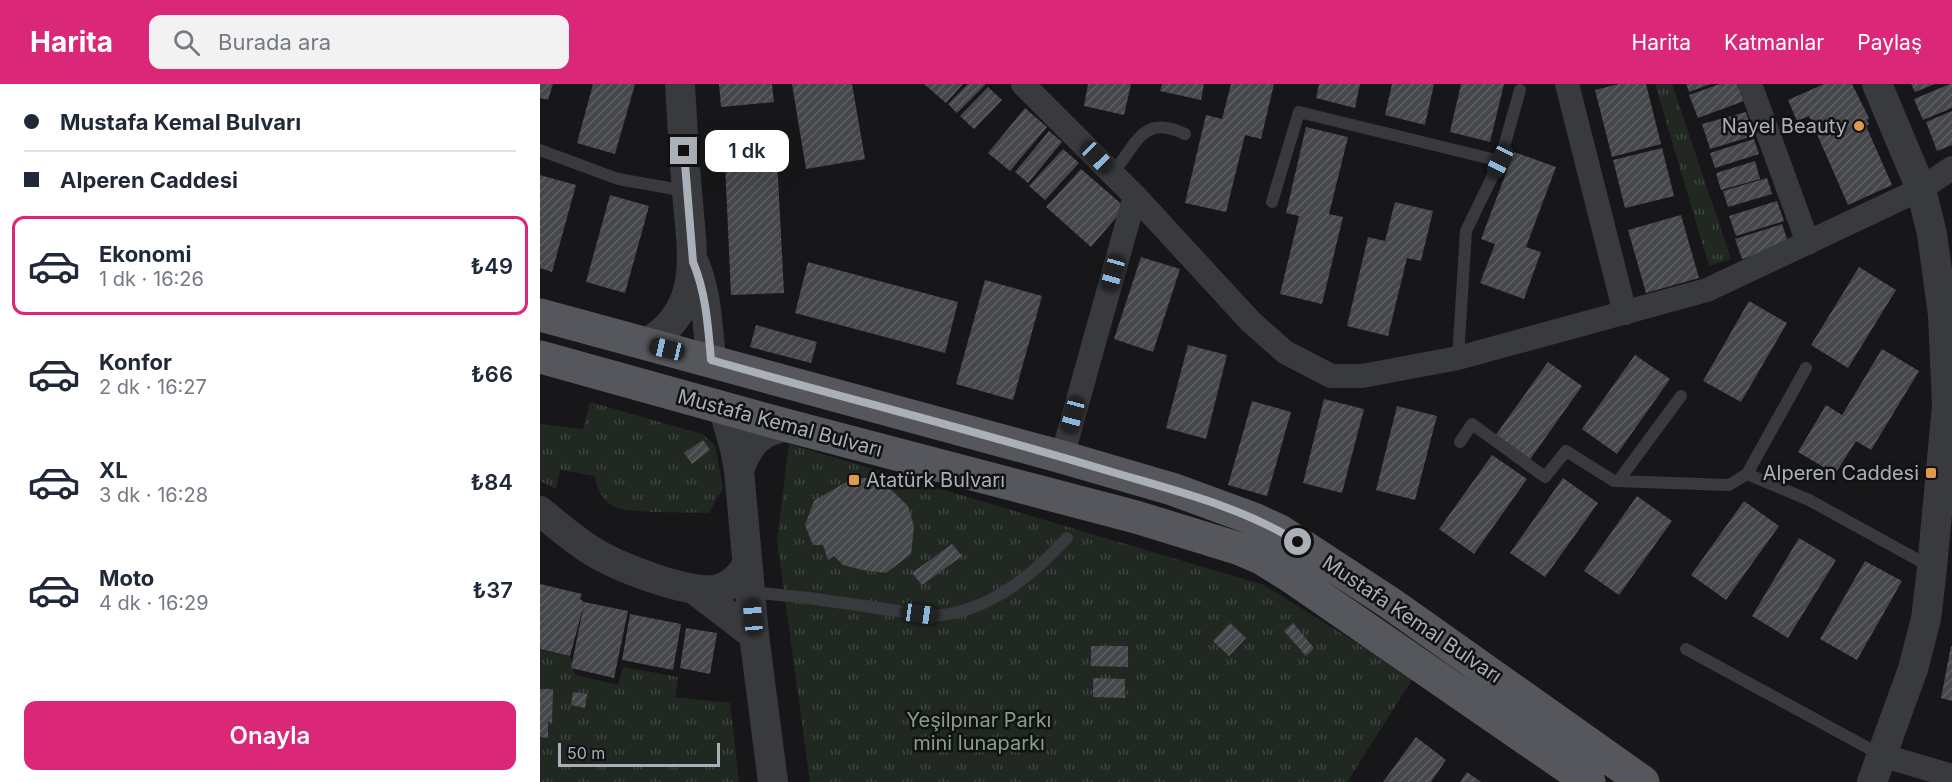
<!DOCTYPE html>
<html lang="tr">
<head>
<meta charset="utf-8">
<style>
  :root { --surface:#fff; --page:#f2f2f3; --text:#1f2937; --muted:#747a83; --line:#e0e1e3; --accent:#db2777 }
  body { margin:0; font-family:Inter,sans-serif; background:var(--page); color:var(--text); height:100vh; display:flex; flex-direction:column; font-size:22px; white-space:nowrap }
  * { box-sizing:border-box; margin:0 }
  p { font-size:20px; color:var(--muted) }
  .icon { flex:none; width:33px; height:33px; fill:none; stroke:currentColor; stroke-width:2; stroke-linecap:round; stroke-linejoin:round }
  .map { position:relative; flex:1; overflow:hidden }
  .details { display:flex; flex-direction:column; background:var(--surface); width:540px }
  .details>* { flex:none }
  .banner { display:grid; align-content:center; height:132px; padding:0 24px; background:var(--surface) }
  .scale { position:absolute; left:18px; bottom:15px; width:162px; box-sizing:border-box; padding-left:6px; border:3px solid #aab0b7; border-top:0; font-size:16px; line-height:21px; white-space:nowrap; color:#aab0b7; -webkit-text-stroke:4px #121214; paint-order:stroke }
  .end { position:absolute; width:27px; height:27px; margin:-14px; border:8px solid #aab0b7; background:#111; box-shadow:0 0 0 3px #111 }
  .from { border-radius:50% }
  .bubble { position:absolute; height:42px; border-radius:12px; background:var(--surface); box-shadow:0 6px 24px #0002; font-size:20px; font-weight:600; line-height:42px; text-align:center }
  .car { position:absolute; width:18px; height:36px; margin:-18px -9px; border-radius:8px; box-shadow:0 0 4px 2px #0007; background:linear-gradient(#222 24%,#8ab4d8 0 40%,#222 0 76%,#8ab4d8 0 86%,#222 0) }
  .banner b { display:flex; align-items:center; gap:21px; height:57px; font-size:22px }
  .banner b+b { border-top:2px solid var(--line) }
  .banner i { width:15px; height:15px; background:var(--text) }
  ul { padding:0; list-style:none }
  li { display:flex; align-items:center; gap:18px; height:99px; margin:0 12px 9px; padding:0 12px; border:3px solid transparent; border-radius:12px }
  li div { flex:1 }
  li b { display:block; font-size:22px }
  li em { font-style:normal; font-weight:600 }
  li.active { border-color:var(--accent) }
  li>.icon { width:54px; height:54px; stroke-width:1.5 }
  .action { display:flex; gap:12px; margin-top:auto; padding:12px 24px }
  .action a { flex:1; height:69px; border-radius:12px; background:var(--accent); color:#fff; font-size:24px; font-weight:600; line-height:69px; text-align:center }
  header { display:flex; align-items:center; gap:36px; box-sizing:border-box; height:84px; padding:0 30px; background:var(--accent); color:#fff }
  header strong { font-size:28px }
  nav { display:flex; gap:33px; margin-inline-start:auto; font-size:21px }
  .search { width:420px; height:54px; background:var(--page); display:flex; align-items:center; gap:15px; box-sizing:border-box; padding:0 21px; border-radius:12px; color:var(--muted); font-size:22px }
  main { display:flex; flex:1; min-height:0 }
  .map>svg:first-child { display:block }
  .grass { fill:url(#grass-tufts) }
  .building { fill:url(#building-hatch) }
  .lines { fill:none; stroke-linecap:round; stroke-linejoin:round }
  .service { stroke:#383a3d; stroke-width:12 }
  .minor { stroke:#383a3d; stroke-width:24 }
  .tertiary { stroke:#383a3d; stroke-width:30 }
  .primary { stroke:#55575c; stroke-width:33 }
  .route { stroke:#aab0b7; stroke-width:8 }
  .poi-dot { fill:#df9b49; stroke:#121214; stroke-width:2 }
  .labels { text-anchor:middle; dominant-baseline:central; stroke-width:5; stroke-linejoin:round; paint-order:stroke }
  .poi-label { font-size:20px; fill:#aab0b7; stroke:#121214; text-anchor:end }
  .street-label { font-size:20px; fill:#aab0b7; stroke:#121214 }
  .park-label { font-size:20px; fill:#85a084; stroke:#121214 }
</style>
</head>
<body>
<header>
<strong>Harita</strong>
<div class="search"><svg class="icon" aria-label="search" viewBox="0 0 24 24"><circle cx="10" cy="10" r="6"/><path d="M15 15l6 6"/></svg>Burada ara</div>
<nav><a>Harita</a><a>Katmanlar</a><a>Paylaş</a></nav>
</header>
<main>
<section class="details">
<div class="banner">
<b><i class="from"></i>Mustafa Kemal Bulvarı</b>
<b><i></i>Alperen Caddesi</b>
</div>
<ul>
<li class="active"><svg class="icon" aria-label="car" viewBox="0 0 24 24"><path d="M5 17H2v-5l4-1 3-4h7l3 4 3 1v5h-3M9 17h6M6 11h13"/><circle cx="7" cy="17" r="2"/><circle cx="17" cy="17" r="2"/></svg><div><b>Ekonomi</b><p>1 dk · 16:26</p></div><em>₺49</em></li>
<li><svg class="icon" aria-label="car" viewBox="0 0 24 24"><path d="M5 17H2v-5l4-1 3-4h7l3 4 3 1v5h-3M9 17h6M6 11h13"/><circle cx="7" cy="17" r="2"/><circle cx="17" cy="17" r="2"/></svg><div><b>Konfor</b><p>2 dk · 16:27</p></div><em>₺66</em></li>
<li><svg class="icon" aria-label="car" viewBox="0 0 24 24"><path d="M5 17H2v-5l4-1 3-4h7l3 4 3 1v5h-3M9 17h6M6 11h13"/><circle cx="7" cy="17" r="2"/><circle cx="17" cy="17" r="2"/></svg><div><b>XL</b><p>3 dk · 16:28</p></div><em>₺84</em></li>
<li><svg class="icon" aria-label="car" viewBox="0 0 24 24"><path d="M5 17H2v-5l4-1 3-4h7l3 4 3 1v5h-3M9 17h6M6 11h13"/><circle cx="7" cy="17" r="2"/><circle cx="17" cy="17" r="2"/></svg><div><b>Moto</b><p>4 dk · 16:29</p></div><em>₺37</em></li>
</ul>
<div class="action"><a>Onayla</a></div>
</section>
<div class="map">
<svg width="1412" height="698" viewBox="0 0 1412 698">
  <defs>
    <pattern id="grass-tufts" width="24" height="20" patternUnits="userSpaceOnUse" patternTransform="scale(1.5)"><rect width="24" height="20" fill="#212822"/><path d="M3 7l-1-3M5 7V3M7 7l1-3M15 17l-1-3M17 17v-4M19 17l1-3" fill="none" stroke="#3f4540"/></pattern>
    <pattern id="building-hatch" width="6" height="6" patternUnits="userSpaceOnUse" patternTransform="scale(1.5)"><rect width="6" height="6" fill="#46474b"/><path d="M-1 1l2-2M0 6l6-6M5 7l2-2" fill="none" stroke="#5e5f63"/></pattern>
  </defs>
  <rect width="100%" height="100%" fill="#171719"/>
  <path class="grass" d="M1115,0H1132L1191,175L1169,182Z
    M50,318L162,350L175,361L183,404L169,429C149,428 91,430 75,423C62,417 57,405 55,392L20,386L16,405L0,397V340L43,345Z
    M249,360L724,501L873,594L807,698H270L237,456Z
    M0,566L30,572L35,591L78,601L83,583L138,593L135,613L190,619L199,698H0Z"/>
  <path class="building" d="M0,0H13L8,16L0,14Z
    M53,0H95L75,70L37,59Z
    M179,0H232L234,18L181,23Z
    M252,0H312L325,75L266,85Z
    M384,0H423L406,19Z
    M428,0H446L417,29L408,20Z
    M548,0H591L584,31L544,22Z
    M622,0H664L661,16L620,7Z
    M691,0H734L721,55L705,51L686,128L645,119L666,31L682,35Z
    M779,0H820L815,24L776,14Z
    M852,0H894L885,41L845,31Z
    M921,0H964L950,58L910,48Z
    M1079,0H1106L1121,60L1072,73L1055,6Z
    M1146,0H1171L1149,8Z
    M1180,0H1197L1204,17L1158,34L1149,11Z
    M1284,0H1312L1329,34L1327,36L1329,40L1326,42L1352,101L1308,121L1269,32L1257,37L1248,16Z
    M1371,0H1395L1375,8Z
    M1410,0H1412V24L1383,36L1374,15Z
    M448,3L462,16L434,45L420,32Z
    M485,24L507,43L470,87L448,69Z
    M1412,27V61L1397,67L1386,38Z
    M1206,28L1213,52L1170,65L1162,40Z
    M766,43L808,53L789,130L803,133L782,220L740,210L759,132L746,129Z
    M509,47L522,58L488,99L475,88Z
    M236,55L244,209L191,211L184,57Z
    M1214,55L1219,70L1175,84L1170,69Z
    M1122,64L1134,112L1085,124L1073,76Z
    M523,65L539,79L505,116L489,102Z
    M974,68L1016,83L986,163L1001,168L984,215L940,199L955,160L941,155Z
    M1215,77L1220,95L1181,106L1176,89Z
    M541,85L585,123L551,163L506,123Z
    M0,91L36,101L12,188L0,184Z
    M1227,94L1232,110L1188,123L1183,107Z
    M70,111L109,122L85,209L46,198Z
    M1237,117L1244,137L1196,152L1189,132Z
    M855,118L893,127L881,177L867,174L848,252L807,242L828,153L845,157Z
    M1141,131L1159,194L1106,209L1088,146Z
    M1242,140L1249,161L1202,175L1195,155Z
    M601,173L640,185L613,268L574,255Z
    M268,178L418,218L405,269L255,229Z
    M1319,183L1356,206L1308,284L1271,261Z
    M445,196L502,212L473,316L416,300Z
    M1209,217L1247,239L1201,318L1163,297Z
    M216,241L277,258L271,279L210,263Z
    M648,261L687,271L666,355L626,344Z
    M1342,265L1379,287L1331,366L1316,357L1295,390L1258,368L1286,321L1302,331Z
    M1095,271L1130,295L1077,370L1042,345Z
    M1008,278L1042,302L989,377L955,352Z
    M784,315L824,325L802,409L763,399Z
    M712,317L751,328L727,412L688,401Z
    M857,322L897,332L875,416L836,406Z
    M163,356L170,366L152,380L144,369Z
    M952,371L987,395L934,470L899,445Z
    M313,394H339L368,422L374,442L371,470L346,489L323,486L303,481L294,472L288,476L283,461H273L265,441L274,417Z
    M1023,394L1058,419L1005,493L970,469Z
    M1097,412L1132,437L1079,511L1044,487Z
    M1204,417L1239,442L1186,516L1151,491Z
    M1259,454L1296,476L1248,554L1212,532Z
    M412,460L422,472L382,501L372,489Z
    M1325,477L1362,497L1317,576L1280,555Z
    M0,500L42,510L40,515L44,518L88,527L74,594L31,584L44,520L30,572L0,565Z
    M90,530L141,540L133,586L82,576Z
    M690,539L706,554L689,572L673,557Z
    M753,539L774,564L766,572L744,547Z
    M146,544L177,549L170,590L140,584Z
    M551,562H588V583L551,582Z
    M1411,562H1412V617L1401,614Z
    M553,594L585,595V614L553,613Z
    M0,605H13L12,638H8V654L0,653Z
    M33,608L47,610L45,624L31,621Z
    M876,653L906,676L891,698H843Z
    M927,688L941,698H920Z"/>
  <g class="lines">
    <path class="service" d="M0,66L78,95L146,107
      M960,77L980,6
      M572,89C597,63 600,29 645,50
      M732,118L759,28L960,77L926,147L918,274
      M920,358L932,340L1005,393L1026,367L1074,397L1189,401L1207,390L1269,416L1391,483
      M1207,390L1266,284
      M1079,396L1141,312
      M211,508L269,514L392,532C447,529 491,493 527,454
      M1146,565L1341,671"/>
    <path class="minor" d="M483,0L595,112
      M1027,0L1085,229
      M1210,0L1268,159
      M522,373L595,112L711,238L745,268L791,292H822L918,274L1167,206L1381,105L1412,84
      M1341,671L1412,692"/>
    <path class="tertiary" d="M155,181C167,211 168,244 171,276
      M105,260C167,225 151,165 147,107C144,71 142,36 140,0
      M183,323L195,365L199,386L214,551L233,698
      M199,386C210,358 219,347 249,342
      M0,427C17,441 33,455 52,467C76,482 153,513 179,505C192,501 200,493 207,481
      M154,505L214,551
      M1332,698L1373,585L1386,535L1392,484L1407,321L1403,231L1392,150L1381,105L1337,0"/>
    <path class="primary" d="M0,231L522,373L632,405L714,435L740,447L850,519L1103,698
      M0,273L249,342L596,433L700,465L721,474L750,492L1049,698"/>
  </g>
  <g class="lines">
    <path class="route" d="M144,67L153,178C166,209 168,242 171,276C301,313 432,346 562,385C628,405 699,421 758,458"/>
  </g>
  <g class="poi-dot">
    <circle cx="1319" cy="42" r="6"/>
    <rect x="1385" y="383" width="12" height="12" rx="3"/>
    <rect x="308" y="390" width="12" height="12" rx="3"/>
  </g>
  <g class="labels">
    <g class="poi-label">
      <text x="1307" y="42">Nayel Beauty</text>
      <text x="1379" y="389">Alperen Caddesi</text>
      <text x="326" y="396" text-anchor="start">Atatürk Bulvarı</text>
    </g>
    <g class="street-label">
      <text transform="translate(240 339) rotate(15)">Mustafa Kemal Bulvarı</text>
      <text transform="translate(872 535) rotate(34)">Mustafa Kemal Bulvarı</text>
    </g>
    <g class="park-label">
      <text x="439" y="636">Yeşilpınar Parkı<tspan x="439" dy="23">mini lunaparkı</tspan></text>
    </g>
  </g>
</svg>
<div class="scale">50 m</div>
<i class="end from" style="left:758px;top:458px"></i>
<i class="end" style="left:144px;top:67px"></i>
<div class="bubble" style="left:165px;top:46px;width:84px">1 dk</div>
<i class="car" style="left:557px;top:73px;rotate:136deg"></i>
<i class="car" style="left:960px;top:77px;rotate:206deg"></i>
<i class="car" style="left:573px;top:189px;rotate:196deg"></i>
<i class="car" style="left:127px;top:265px;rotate:283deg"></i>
<i class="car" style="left:533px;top:331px;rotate:195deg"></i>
<i class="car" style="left:380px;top:530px;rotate:98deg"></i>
<i class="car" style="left:213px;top:533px;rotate:355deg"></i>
</div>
</main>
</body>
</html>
